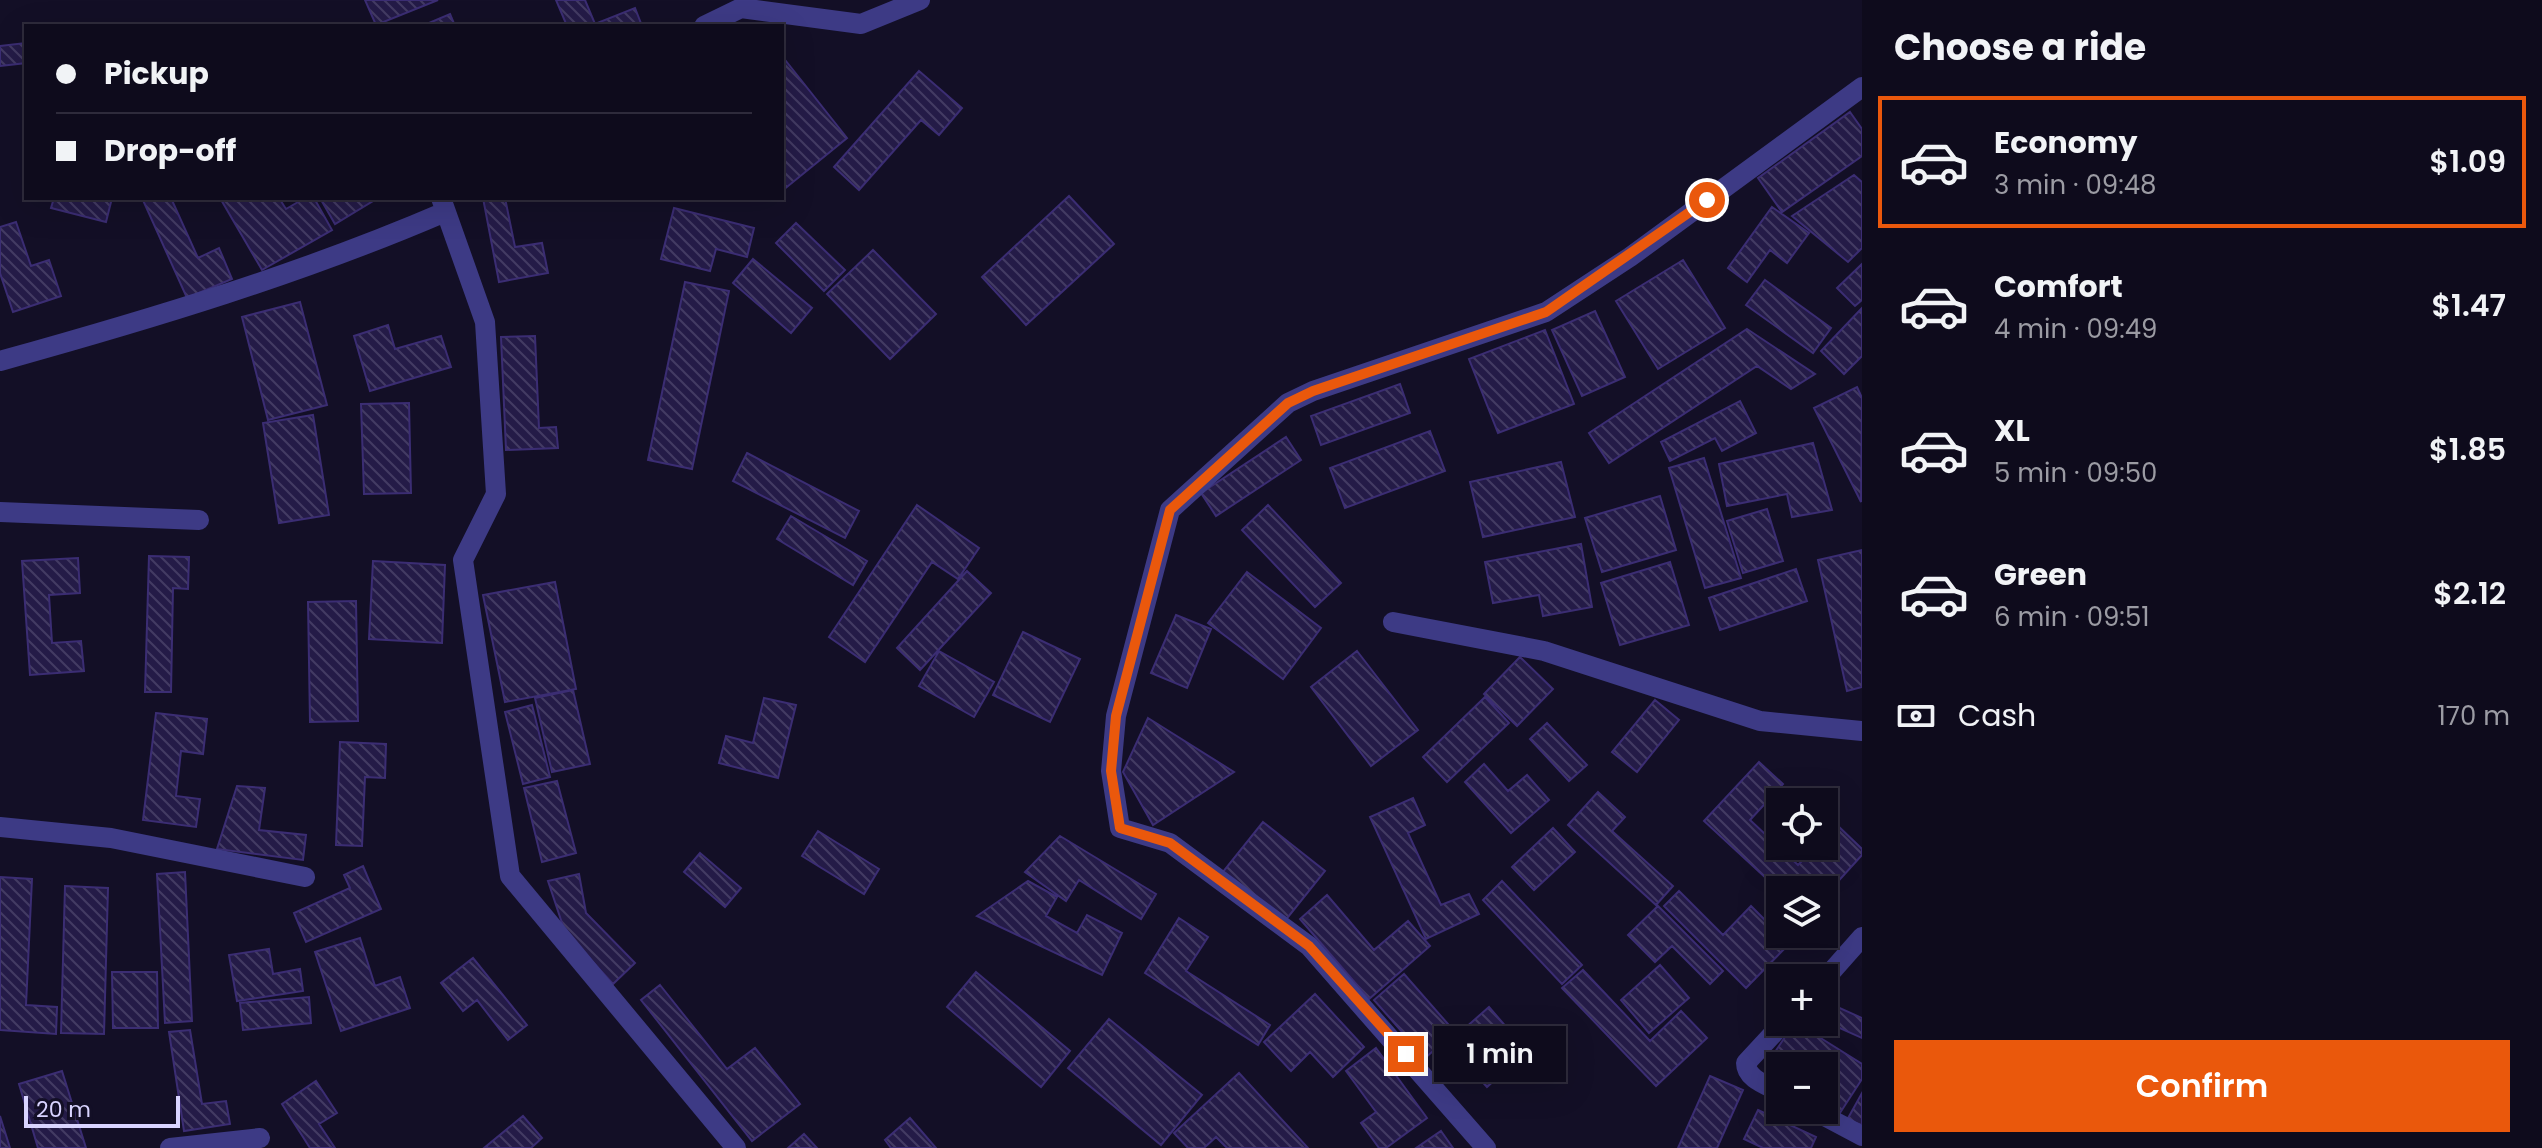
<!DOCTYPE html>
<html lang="en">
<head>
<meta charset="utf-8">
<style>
  :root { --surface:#0e0b1c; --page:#171425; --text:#f1f3f6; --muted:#9b9ba3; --line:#2e2b3b; --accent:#ea580c }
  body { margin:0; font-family:Poppins,sans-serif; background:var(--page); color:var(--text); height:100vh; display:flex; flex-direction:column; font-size:30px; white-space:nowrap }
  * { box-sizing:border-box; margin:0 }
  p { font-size:26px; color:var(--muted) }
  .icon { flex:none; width:44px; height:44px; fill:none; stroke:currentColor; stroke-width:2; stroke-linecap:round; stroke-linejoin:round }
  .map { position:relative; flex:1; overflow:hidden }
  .drawer { display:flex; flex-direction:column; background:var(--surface); width:680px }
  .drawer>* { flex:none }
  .banner { position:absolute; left:24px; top:24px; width:760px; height:176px; border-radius:0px; box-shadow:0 8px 32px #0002,0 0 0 2px var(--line); display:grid; align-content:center; height:176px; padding:0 32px; background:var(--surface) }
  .fabs { position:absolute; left:1766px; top:788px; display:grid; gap:16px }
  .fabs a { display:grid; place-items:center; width:72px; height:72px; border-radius:0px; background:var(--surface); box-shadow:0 8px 32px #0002,0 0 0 2px var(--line); font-size:40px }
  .scale { position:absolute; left:24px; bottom:20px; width:156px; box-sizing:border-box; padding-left:8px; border:4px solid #d9d4ff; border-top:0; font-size:22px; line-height:28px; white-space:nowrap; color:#d9d4ff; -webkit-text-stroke:6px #130f26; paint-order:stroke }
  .end { position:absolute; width:36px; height:36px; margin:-18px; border:10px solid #ea580c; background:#fff; box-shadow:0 0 0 4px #fff }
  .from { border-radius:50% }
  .bubble { position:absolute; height:56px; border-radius:0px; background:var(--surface); box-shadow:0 8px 32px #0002,0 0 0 2px var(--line); font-size:26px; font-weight:600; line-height:56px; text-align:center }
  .banner b { display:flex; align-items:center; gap:28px; height:76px; font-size:30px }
  .banner b+b { border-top:2px solid var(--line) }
  .banner i { width:20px; height:20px; background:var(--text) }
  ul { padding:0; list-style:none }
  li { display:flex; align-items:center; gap:24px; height:132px; margin:0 16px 12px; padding:0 16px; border:4px solid transparent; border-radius:0px }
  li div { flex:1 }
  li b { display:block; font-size:30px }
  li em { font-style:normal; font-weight:600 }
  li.selected { border-color:var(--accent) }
  li>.icon { width:72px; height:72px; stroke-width:1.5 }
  h2 { padding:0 32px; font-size:36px; line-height:96px }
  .pay { display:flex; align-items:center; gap:20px; height:88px; padding:0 32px; font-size:30px }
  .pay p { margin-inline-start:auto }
  .button { display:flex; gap:16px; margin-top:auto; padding:16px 32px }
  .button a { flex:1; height:92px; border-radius:0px; background:var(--accent); color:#fff; font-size:32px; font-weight:600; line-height:92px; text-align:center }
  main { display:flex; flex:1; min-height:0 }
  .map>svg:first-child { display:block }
  .building { fill:url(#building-back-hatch); stroke:#3b2d73; stroke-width:2 }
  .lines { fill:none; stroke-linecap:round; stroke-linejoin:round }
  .street { stroke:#3d3a85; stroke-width:20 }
  .route { stroke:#ea580c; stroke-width:10 }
</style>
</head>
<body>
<main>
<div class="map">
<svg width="1862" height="1148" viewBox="0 0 1862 1148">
  <defs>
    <pattern id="building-back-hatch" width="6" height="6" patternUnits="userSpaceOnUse" patternTransform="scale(2)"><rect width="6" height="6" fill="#241b47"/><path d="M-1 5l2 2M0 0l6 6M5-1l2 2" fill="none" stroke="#433b63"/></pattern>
  </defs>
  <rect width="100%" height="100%" fill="#130f26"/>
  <path class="building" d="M365,0H438L376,25Z
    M556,0H585L595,24L635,8L642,26H567Z
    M450,14L455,26H422Z
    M25,43L26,63L0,66V46Z
    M782,56L847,138L782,191Z
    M919,71L962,108L939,135L921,120L859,190L834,167Z
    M1850,112L1862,129V156L1782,212L1758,178Z
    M1854,175L1862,182V248L1848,262L1792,216Z
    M1069,196L1114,244L1026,325L982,277Z
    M54,198H112L106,222L51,208Z
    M142,198H171L198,258L219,248L232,279L187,298Z
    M220,198H279L286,209L305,198H314L332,230L262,270Z
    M320,198H378L335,224Z
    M483,198H505L515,247L542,243L548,273L499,282Z
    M1772,207L1809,233L1787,263L1770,250L1747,282L1728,268Z
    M674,208L754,228L747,257L716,249L710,271L661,259Z
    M16,222L31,266L49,260L61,296L13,312L0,273V227Z
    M796,223L845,270L824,291L776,243Z
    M873,250L936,314L890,359L827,294Z
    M753,259L812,308L791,333L733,283Z
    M1683,260L1725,328L1658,369L1616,301Z
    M1862,264V300L1855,306L1837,288Z
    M1765,280L1831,328L1813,353L1746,305Z
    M685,282L729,291L692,469L648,460Z
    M300,302L327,405L268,420L242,317Z
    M1862,308V356L1844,374L1821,351Z
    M1595,311L1625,377L1582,396L1552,330Z
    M388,325L395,349L441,336L451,367L370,391L354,336Z
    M1747,329L1815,374L1791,389L1757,366L1609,463L1589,433Z
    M1545,330L1574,404L1498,433L1469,359Z
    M535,336L539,428L556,427L558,448L506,450L501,337Z
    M1400,384L1410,413L1321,445L1311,416Z
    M1857,387L1862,398L1861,502L1814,408Z
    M1740,401L1756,433L1722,451L1715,438L1670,461L1661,442Z
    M409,403L411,493L364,494L361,404Z
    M313,415L329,515L279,523L263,423Z
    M1430,431L1445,471L1345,508L1330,468Z
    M1286,437L1301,460L1216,516L1201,493Z
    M1813,443L1832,510L1792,517L1787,494L1727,506L1719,464Z
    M747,453L859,511L845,538L733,481Z
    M1704,458L1741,578L1705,588L1669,468Z
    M1561,462L1575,517L1483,537L1470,482Z
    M1660,496L1676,550L1602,572L1585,518Z
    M917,505L979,548L958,579L932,562L865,662L829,637Z
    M1268,505L1341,583L1315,607L1242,530Z
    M1767,509L1783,561L1743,573L1727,521Z
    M791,516L867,561L853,585L777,539Z
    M1581,544L1592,607L1543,616L1539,595L1493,603L1485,562Z
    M1862,550V687L1847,691L1818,560Z
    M149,556L189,557L188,589L173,588L171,692H145Z
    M78,558L80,593L49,595L52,643L81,641L84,671L30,675L22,561Z
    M373,561L445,565L442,643L369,639Z
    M1670,562L1689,625L1620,645L1601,583Z
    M1796,569L1807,601L1720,630L1709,598Z
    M967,571L991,593L920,670L897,648Z
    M1247,572L1321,628L1283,679L1208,623Z
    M555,582L576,689L505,702L483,595Z
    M356,601L358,721L310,722L308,602Z
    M1176,615L1211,629L1187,688L1151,673Z
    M1023,632L1080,659L1050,722L993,695Z
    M939,651L994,682L974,717L919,686Z
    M1357,651L1418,730L1371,766L1311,687Z
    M1520,657L1553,689L1517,726L1484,694Z
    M573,690L590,764L552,772L535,698Z
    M1485,697L1509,723L1447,782L1423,757Z
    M764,698L796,705L778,778L719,763L726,736L753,743Z
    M1655,700L1679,720L1637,772L1612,752Z
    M532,705L550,777L523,784L505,712Z
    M156,713L207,719L203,754L181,751L176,796L200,799L196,827L143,820Z
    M1148,718L1234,772L1153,825L1123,772Z
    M1547,723L1587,765L1569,781L1530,739Z
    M340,742L386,744L385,778L365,777L362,846L336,845Z
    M1759,762L1783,784L1750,820L1798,865L1816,846H1824V837L1836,824L1862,849V855L1824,897V890L1780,891L1704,821Z
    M1484,764L1508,791L1527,775L1549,800L1511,833L1465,782Z
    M557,781L576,853L542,862L524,788Z
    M237,786L265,788L259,830L306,835L303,860L217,849Z
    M1598,792L1625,817L1612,831L1673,886L1656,905L1568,825Z
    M1413,798L1425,825L1408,833L1441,905L1469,894L1479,914L1426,939L1370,817Z
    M1263,822L1325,871L1284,922L1222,873Z
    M1553,828L1575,852L1534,890L1512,867Z
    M818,831L879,869L864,894L802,856Z
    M1060,836L1156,894L1141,919L1079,880L1066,901L1025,872Z
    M700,853L741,888L725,907L684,872Z
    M363,866L381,909L306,942L294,913L350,888L344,875Z
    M185,872L192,1021L165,1023L157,874Z
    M579,874L586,913L635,963L613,984L565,932L548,881Z
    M0,877L32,879L26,1005L57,1007L56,1034L0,1030Z
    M1028,881L1057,897L1046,916L1077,933L1087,915L1122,933L1102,975L977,916Z
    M1502,881L1582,965L1562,984L1483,900Z
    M65,886L108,888L104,1034L61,1033Z
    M1679,891L1723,935L1751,906L1789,944L1746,988L1664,906Z
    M1327,895L1374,950L1408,921L1430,946L1369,999L1300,919Z
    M1658,906L1723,971L1710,984L1672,946L1655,962L1628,935Z
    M1179,918L1208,937L1186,971L1270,1025L1258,1045L1145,973Z
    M360,938L375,986L400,977L410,1008L341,1031L315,952Z
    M269,949L273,974L300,969L303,991L237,1001L229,955Z
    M473,958L527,1025L508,1040L477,1000L463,1011L441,983Z
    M1660,965L1689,998L1649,1033L1621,1000Z
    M1583,970L1650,1041L1681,1011L1707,1038L1656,1086L1562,988Z
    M112,972H157L158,1028H113Z
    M976,972L1070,1051L1041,1087L947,1007Z
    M1404,974L1455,1032L1425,1058L1374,1000Z
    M660,985L727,1069L755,1048L800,1104L752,1141L641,1000Z
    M1315,994L1364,1047L1333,1077L1310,1052L1291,1071L1264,1042Z
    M309,997L311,1023L243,1030L240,1003Z
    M1824,1001L1862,1018V1038L1824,1021Z
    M1489,1007L1527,1051L1487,1087L1448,1043Z
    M1109,1019L1202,1095L1161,1145L1068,1068Z
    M1795,1022L1862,1064V1079L1840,1113L1824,1103V1066H1780V1073L1767,1064Z
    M190,1030L202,1104L226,1101L230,1124L184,1131L169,1032Z
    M1376,1048L1427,1118L1386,1148H1379L1361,1123L1376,1112L1346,1071Z
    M62,1071L86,1148H38L19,1084Z
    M1239,1073L1308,1148H1227L1216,1137L1204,1148H1188L1174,1133Z
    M1710,1076L1743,1090L1717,1148H1678Z
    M316,1081L337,1113L319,1124L335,1148H310L282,1104Z
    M1862,1093V1125L1847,1120Z
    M1758,1110L1816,1137L1811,1148H1763L1744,1139Z
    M0,1116L10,1148H0Z
    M523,1116L542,1138L531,1148H484Z
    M910,1118L936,1148H891L885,1140Z
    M1441,1131L1453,1148H1416Z
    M804,1134L817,1148H788Z"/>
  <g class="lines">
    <path class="street" d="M704,26L741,8L861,24L920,0
      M441,198L485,322L496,494L463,560L510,876L736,1148
      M0,361C151,319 301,274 445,212
      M0,512L199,520
      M1393,622L1544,651L1760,721L1862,731
      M0,827L111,838L305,877
      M1824,980L1862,937
      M1780,1092C1767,1085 1746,1079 1746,1063L1784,1022
      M1813,1110L1862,1136
      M170,1148L260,1138
      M1486,1148L1309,946L1170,843L1120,828L1111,771L1116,716L1170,510L1288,403L1313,391L1546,312L1630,257L1862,87"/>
  </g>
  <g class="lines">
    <path class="route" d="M1406,1054L1309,946L1170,843L1120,828L1111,771L1116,716L1170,510L1288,403L1313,391L1546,312L1707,200"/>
  </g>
</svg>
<div class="fabs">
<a><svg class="icon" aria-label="locate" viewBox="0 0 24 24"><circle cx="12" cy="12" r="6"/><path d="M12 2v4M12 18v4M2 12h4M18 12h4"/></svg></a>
<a><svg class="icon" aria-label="layers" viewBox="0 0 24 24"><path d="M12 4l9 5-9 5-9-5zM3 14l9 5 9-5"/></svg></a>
<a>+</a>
<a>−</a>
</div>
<div class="scale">20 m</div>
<i class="end from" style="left:1707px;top:200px"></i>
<i class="end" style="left:1406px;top:1054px"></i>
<div class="bubble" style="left:1434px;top:1026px;width:132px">1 min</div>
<div class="banner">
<b><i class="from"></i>Pickup</b>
<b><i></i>Drop-off</b>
</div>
</div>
<section class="drawer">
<h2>Choose a ride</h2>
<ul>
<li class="selected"><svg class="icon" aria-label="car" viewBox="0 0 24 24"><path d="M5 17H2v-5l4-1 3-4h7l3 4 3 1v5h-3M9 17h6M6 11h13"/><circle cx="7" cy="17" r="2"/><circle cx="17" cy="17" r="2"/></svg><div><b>Economy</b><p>3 min · 09:48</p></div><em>$1.09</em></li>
<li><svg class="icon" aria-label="car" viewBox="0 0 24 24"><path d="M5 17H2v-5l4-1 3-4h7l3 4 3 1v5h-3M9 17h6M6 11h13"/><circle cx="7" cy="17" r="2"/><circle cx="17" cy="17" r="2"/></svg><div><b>Comfort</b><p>4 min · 09:49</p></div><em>$1.47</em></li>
<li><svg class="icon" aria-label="car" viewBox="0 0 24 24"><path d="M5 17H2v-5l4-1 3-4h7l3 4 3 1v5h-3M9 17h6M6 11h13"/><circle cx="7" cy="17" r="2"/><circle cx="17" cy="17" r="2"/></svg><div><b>XL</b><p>5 min · 09:50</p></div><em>$1.85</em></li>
<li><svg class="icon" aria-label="car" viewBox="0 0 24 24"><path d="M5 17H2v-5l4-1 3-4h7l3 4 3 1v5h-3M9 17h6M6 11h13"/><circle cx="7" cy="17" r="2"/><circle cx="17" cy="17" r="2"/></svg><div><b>Green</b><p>6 min · 09:51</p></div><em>$2.12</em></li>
</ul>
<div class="pay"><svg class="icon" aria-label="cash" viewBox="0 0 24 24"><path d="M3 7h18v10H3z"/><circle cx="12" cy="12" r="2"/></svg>Cash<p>170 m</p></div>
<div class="button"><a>Confirm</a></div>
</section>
</main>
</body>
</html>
